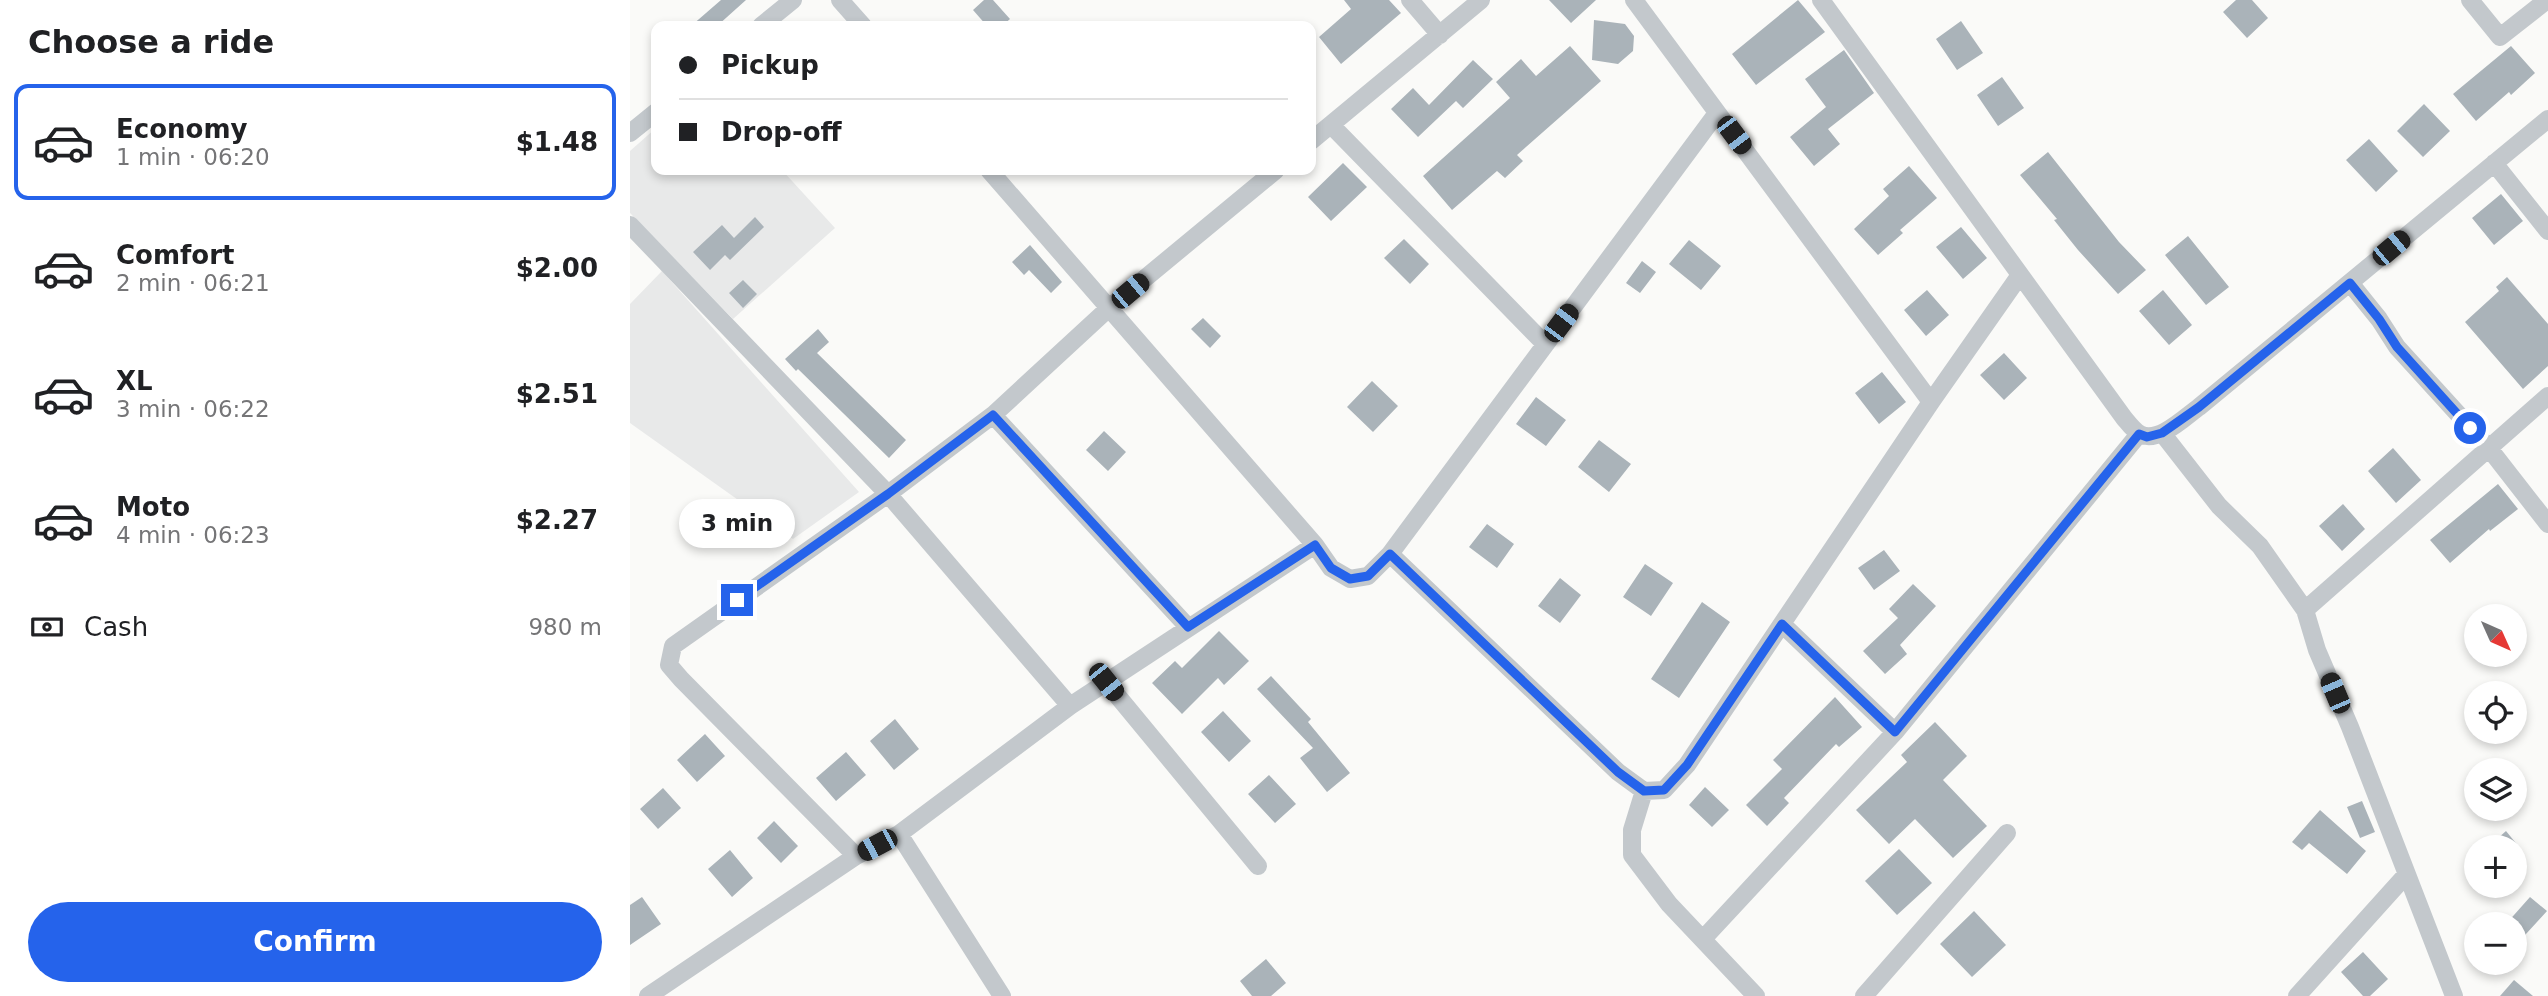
<!DOCTYPE html>
<html lang="en">
<head>
<meta charset="utf-8">
<style>
  :root { --surface:#fff; --page:#f2f2f2; --text:#202124; --muted:#757577; --line:#e0e0e0; --accent:#2563eb }
  body { margin:0; font-family:"DejaVu Sans",sans-serif; background:var(--page); color:var(--text); height:100vh; display:flex; flex-direction:column; font-size:26px; white-space:nowrap }
  * { box-sizing:border-box; margin:0 }
  p { font-size:23px; color:var(--muted) }
  .icon { flex:none; width:38px; height:38px; fill:none; stroke:currentColor; stroke-width:2; stroke-linecap:round; stroke-linejoin:round }
  .map { position:relative; flex:1; overflow:hidden }
  .side { display:flex; flex-direction:column; background:var(--surface); width:630px }
  .side>* { flex:none }
  .top-card { position:absolute; left:21px; top:21px; width:665px; height:154px; border-radius:14px; box-shadow:0 4px 10px #0003; display:grid; align-content:center; height:154px; padding:0 28px; background:var(--surface) }
  .needle { width:46px; rotate:135deg }
  .controls { position:absolute; left:1834px; top:604px; display:grid; gap:14px }
  .controls a { display:grid; place-items:center; width:63px; height:63px; border-radius:50%; background:var(--surface); box-shadow:0 4px 10px #0003; font-size:35px }
  .end { position:absolute; width:32px; height:32px; margin:-16px; border:9px solid #2563eb; background:#fff; box-shadow:0 0 0 4px #fff }
  .from { border-radius:50% }
  .bubble { position:absolute; height:49px; border-radius:24px; background:var(--surface); box-shadow:0 4px 10px #0003; font-size:23px; font-weight:700; line-height:49px; text-align:center }
  .car { position:absolute; width:21px; height:42px; margin:-21px -10px; border-radius:9px; box-shadow:0 0 5px 2px #0007; background:linear-gradient(#222 24%,#8ab4d8 0 40%,#222 0 76%,#8ab4d8 0 86%,#222 0) }
  .top-card b { display:flex; align-items:center; gap:24px; height:66px; font-size:26px }
  .top-card b+b { border-top:2px solid var(--line) }
  .top-card i { width:18px; height:18px; background:var(--text) }
  ul { padding:0; list-style:none }
  li { display:flex; align-items:center; gap:21px; height:116px; margin:0 14px 10px; padding:0 14px; border:4px solid transparent; border-radius:14px }
  li div { flex:1 }
  li b { display:block; font-size:26px }
  li em { font-style:normal; font-weight:700 }
  li.current { border-color:var(--accent) }
  li>.icon { width:63px; height:63px; stroke-width:1.5 }
  h2 { padding:0 28px; font-size:32px; line-height:84px }
  .pay { display:flex; align-items:center; gap:18px; height:77px; padding:0 28px; font-size:26px }
  .pay p { margin-inline-start:auto }
  .action { display:flex; gap:14px; margin-top:auto; padding:14px 28px }
  .action a { flex:1; height:80px; border-radius:42px; background:var(--accent); color:#fff; font-size:28px; font-weight:700; line-height:80px; text-align:center }
  main { display:flex; flex:1; min-height:0 }
  .map>svg:first-child { display:block }
  .built { fill:#e8e9e9 }
  .building { fill:#aab3b9 }
  .lines { fill:none; stroke-linecap:round; stroke-linejoin:round }
  .street { stroke:#c3c8cc; stroke-width:18 }
  .route { stroke:#2563eb; stroke-width:9 }
</style>
</head>
<body>
<main>
<section class="side">
<h2>Choose a ride</h2>
<ul>
<li class="current"><svg class="icon" aria-label="car" viewBox="0 0 24 24"><path d="M5 17H2v-5l4-1 3-4h7l3 4 3 1v5h-3M9 17h6M6 11h13"/><circle cx="7" cy="17" r="2"/><circle cx="17" cy="17" r="2"/></svg><div><b>Economy</b><p>1 min · 06:20</p></div><em>$1.48</em></li>
<li><svg class="icon" aria-label="car" viewBox="0 0 24 24"><path d="M5 17H2v-5l4-1 3-4h7l3 4 3 1v5h-3M9 17h6M6 11h13"/><circle cx="7" cy="17" r="2"/><circle cx="17" cy="17" r="2"/></svg><div><b>Comfort</b><p>2 min · 06:21</p></div><em>$2.00</em></li>
<li><svg class="icon" aria-label="car" viewBox="0 0 24 24"><path d="M5 17H2v-5l4-1 3-4h7l3 4 3 1v5h-3M9 17h6M6 11h13"/><circle cx="7" cy="17" r="2"/><circle cx="17" cy="17" r="2"/></svg><div><b>XL</b><p>3 min · 06:22</p></div><em>$2.51</em></li>
<li><svg class="icon" aria-label="car" viewBox="0 0 24 24"><path d="M5 17H2v-5l4-1 3-4h7l3 4 3 1v5h-3M9 17h6M6 11h13"/><circle cx="7" cy="17" r="2"/><circle cx="17" cy="17" r="2"/></svg><div><b>Moto</b><p>4 min · 06:23</p></div><em>$2.27</em></li>
</ul>
<div class="pay"><svg class="icon" aria-label="cash" viewBox="0 0 24 24"><path d="M3 7h18v10H3z"/><circle cx="12" cy="12" r="2"/></svg>Cash<p>980 m</p></div>
<div class="action"><a>Confirm</a></div>
</section>
<div class="map">
<svg width="1918" height="996" viewBox="0 0 1918 996">
  <rect width="100%" height="100%" fill="#fafaf8"/>
  <path class="built" d="M26,128V170H152L205,228L103,319L0,213V151Z
    M32,271L229,492L163,539L0,423V304Z"/>
  <path class="building" d="M91,0H116L87,26H61Z
    M354,0H363L380,19L372,26H357L343,10Z
    M714,0H759L771,13L711,64L689,37L721,9Z
    M919,0H966L941,23Z
    M1168,0L1195,32L1126,85L1102,54Z
    M1606,0H1622L1638,18L1617,38L1593,12Z
    M964,20L995,24L1004,36L1003,51L988,64L962,60Z
    M1331,21L1353,53L1327,70L1306,39Z
    M940,46L971,81L887,155L893,161L875,178L867,171L822,210L793,176L880,98L866,82L891,59L906,76Z
    M1881,46L1905,73L1881,95L1879,92L1846,121L1823,94Z
    M1214,50L1244,93L1198,129L1210,144L1184,166L1160,137L1196,107L1175,79Z
    M843,60L863,79L833,108L826,101L788,137L761,109L783,88L799,105Z
    M1372,77L1394,108L1368,126L1347,95Z
    M1794,104L1820,131L1793,157L1767,131Z
    M1739,139L1768,171L1746,192L1716,160Z
    M1418,152L1489,242L1516,270L1488,294L1448,250L1424,220L1427,219L1390,175Z
    M713,163L737,187L701,221L678,197Z
    M1279,166L1307,198L1270,230L1273,233L1248,255L1224,229L1259,196L1253,189Z
    M1871,194L1893,221L1864,245L1842,218Z
    M125,217L134,227L100,260L95,255L80,270L63,252L92,225L104,238Z
    M1331,227L1357,258L1333,279L1306,247Z
    M1558,236L1599,287L1576,305L1535,255Z
    M774,239L799,264L780,284L754,258Z
    M1059,240L1091,266L1071,290L1039,264Z
    M400,245L432,282L421,293L399,270L394,275L382,262Z
    M1012,261L1026,272L1010,293L996,283Z
    M1877,277L1918,324V366L1893,389L1835,322L1869,291L1866,287Z
    M113,280L127,294L113,308L99,293Z
    M1297,290L1319,315L1296,336L1274,310Z
    M1533,290L1562,325L1539,345L1509,311Z
    M573,318L591,336L580,348L561,329Z
    M188,329L199,342L187,353L276,440L259,458L168,369L166,371L155,359Z
    M1374,353L1397,378L1374,400L1350,375Z
    M1252,372L1276,402L1249,424L1225,393Z
    M742,381L768,406L743,432L717,407Z
    M906,397L936,420L916,446L886,424Z
    M474,431L496,452L478,471L456,450Z
    M969,440L1001,464L979,492L948,467Z
    M1763,448L1791,480L1766,503L1738,471Z
    M1868,484L1888,509L1860,531L1859,529L1820,563L1800,540Z
    M1713,504L1735,529L1712,551L1689,526Z
    M857,524L884,544L867,568L839,547Z
    M1254,550L1270,571L1244,590L1228,568Z
    M1015,564L1043,583L1021,616L993,597Z
    M930,578L951,595L930,623L908,606Z
    M1283,584L1306,606L1270,645L1277,654L1255,674L1233,651L1268,618L1259,609Z
    M1072,602L1100,622L1049,698L1021,679Z
    M589,631L619,661L594,685L588,678L552,714L522,683L545,661L552,668Z
    M641,676L681,719L678,722L720,773L697,792L670,758L683,748L627,689Z
    M1205,697L1232,727L1209,747L1206,744L1154,798L1159,803L1137,826L1116,805L1152,769L1143,760Z
    M593,711L621,741L599,762L571,732Z
    M265,719L289,749L264,770L240,741Z
    M1305,722L1337,756L1313,780L1357,826L1323,858L1285,819L1259,844L1226,810L1277,762L1271,755Z
    M75,734L95,756L67,782L47,760Z
    M216,752L236,775L206,801L186,778Z
    M639,775L666,804L645,823L618,794Z
    M1075,787L1099,810L1082,827L1059,805Z
    M33,788L51,808L28,829L10,809Z
    M1732,801L1745,832L1730,838L1717,807Z
    M1690,810L1736,851L1717,874L1679,843L1672,850L1662,842Z
    M144,821L168,846L151,863L127,838Z
    M1876,831L1889,847H1858Z
    M1269,849L1302,883L1267,915L1235,881Z
    M100,850L123,878L102,897L78,869Z
    M12,897L31,924L0,945V905Z
    M1900,897L1917,911L1885,946V924H1876Z
    M1344,911L1376,945L1342,977L1310,944Z
    M1733,952L1758,979L1740,996H1733L1711,972Z
    M636,959L656,983L641,996H622L610,981Z
    M1884,980L1903,996H1870Z"/>
  <g class="lines">
    <path class="street" d="M210,0L233,26
      M780,0L810,35
      M1004,0L1301,402
      M1191,0L1494,418C1499,424 1504,431 1510,434C1528,444 1555,417 1569,407L1918,119
      M1840,0L1870,37L1917,0
      M131,26L163,0
      M701,125L915,344
      M0,133L26,112
      M681,141L851,0
      M1864,163L1918,231
      M359,170L685,545L701,568L720,579L738,576L760,554L1087,113
      M0,225L258,494L440,706
      M1720,283L1749,319L1767,347L1858,447L1918,524
      M363,415L558,627
      M1532,433L1589,506L1630,546L1675,610L1687,650L1720,727L1824,996
      M760,554L988,772L1014,791L1034,790L1057,765L1301,402L1390,275
      M1675,610L1918,396
      M1152,624L1265,732
      M476,682L628,866
      M1014,791L1002,830V855L1039,904L1126,996
      M269,834L372,996
      M226,856L51,679L39,665L43,646L258,494L363,415L479,308L646,170
      M1073,939L1265,732L1509,434
      M18,996L226,856L269,834L440,706L685,545
      M1234,996L1377,833
      M1667,996L1776,875"/>
  </g>
  <g class="lines">
    <path class="route" d="M107,600L258,494L363,415L558,627L685,545L701,568L720,579L738,576L760,554L988,772L1014,791L1034,790L1057,765L1152,624L1265,732L1509,434L1517,437L1532,433L1569,407L1720,283L1749,319L1767,347L1840,428"/>
  </g>
</svg>
<div class="controls">
<a><svg class="needle" viewBox="-14 -14 28 28"><path d="M0-13l5 13h-10z" fill="#e53935"/><path d="M0 13l5-13h-10z" fill="#757577"/></svg></a>
<a><svg class="icon" aria-label="locate" viewBox="0 0 24 24"><circle cx="12" cy="12" r="6"/><path d="M12 2v4M12 18v4M2 12h4M18 12h4"/></svg></a>
<a><svg class="icon" aria-label="layers" viewBox="0 0 24 24"><path d="M12 4l9 5-9 5-9-5zM3 14l9 5 9-5"/></svg></a>
<a>+</a>
<a>−</a>
</div>
<i class="end from" style="left:1840px;top:428px"></i>
<i class="end" style="left:107px;top:600px"></i>
<div class="bubble" style="left:49px;top:499px;width:116px">3 min</div>
<i class="car" style="left:1104px;top:135px;rotate:143deg"></i>
<i class="car" style="left:1761px;top:248px;rotate:50deg"></i>
<i class="car" style="left:500px;top:291px;rotate:50deg"></i>
<i class="car" style="left:931px;top:323px;rotate:37deg"></i>
<i class="car" style="left:476px;top:682px;rotate:141deg"></i>
<i class="car" style="left:1705px;top:693px;rotate:337deg"></i>
<i class="car" style="left:247px;top:845px;rotate:242deg"></i>
<div class="top-card">
<b><i class="from"></i>Pickup</b>
<b><i></i>Drop-off</b>
</div>
</div>
</main>
</body>
</html>
